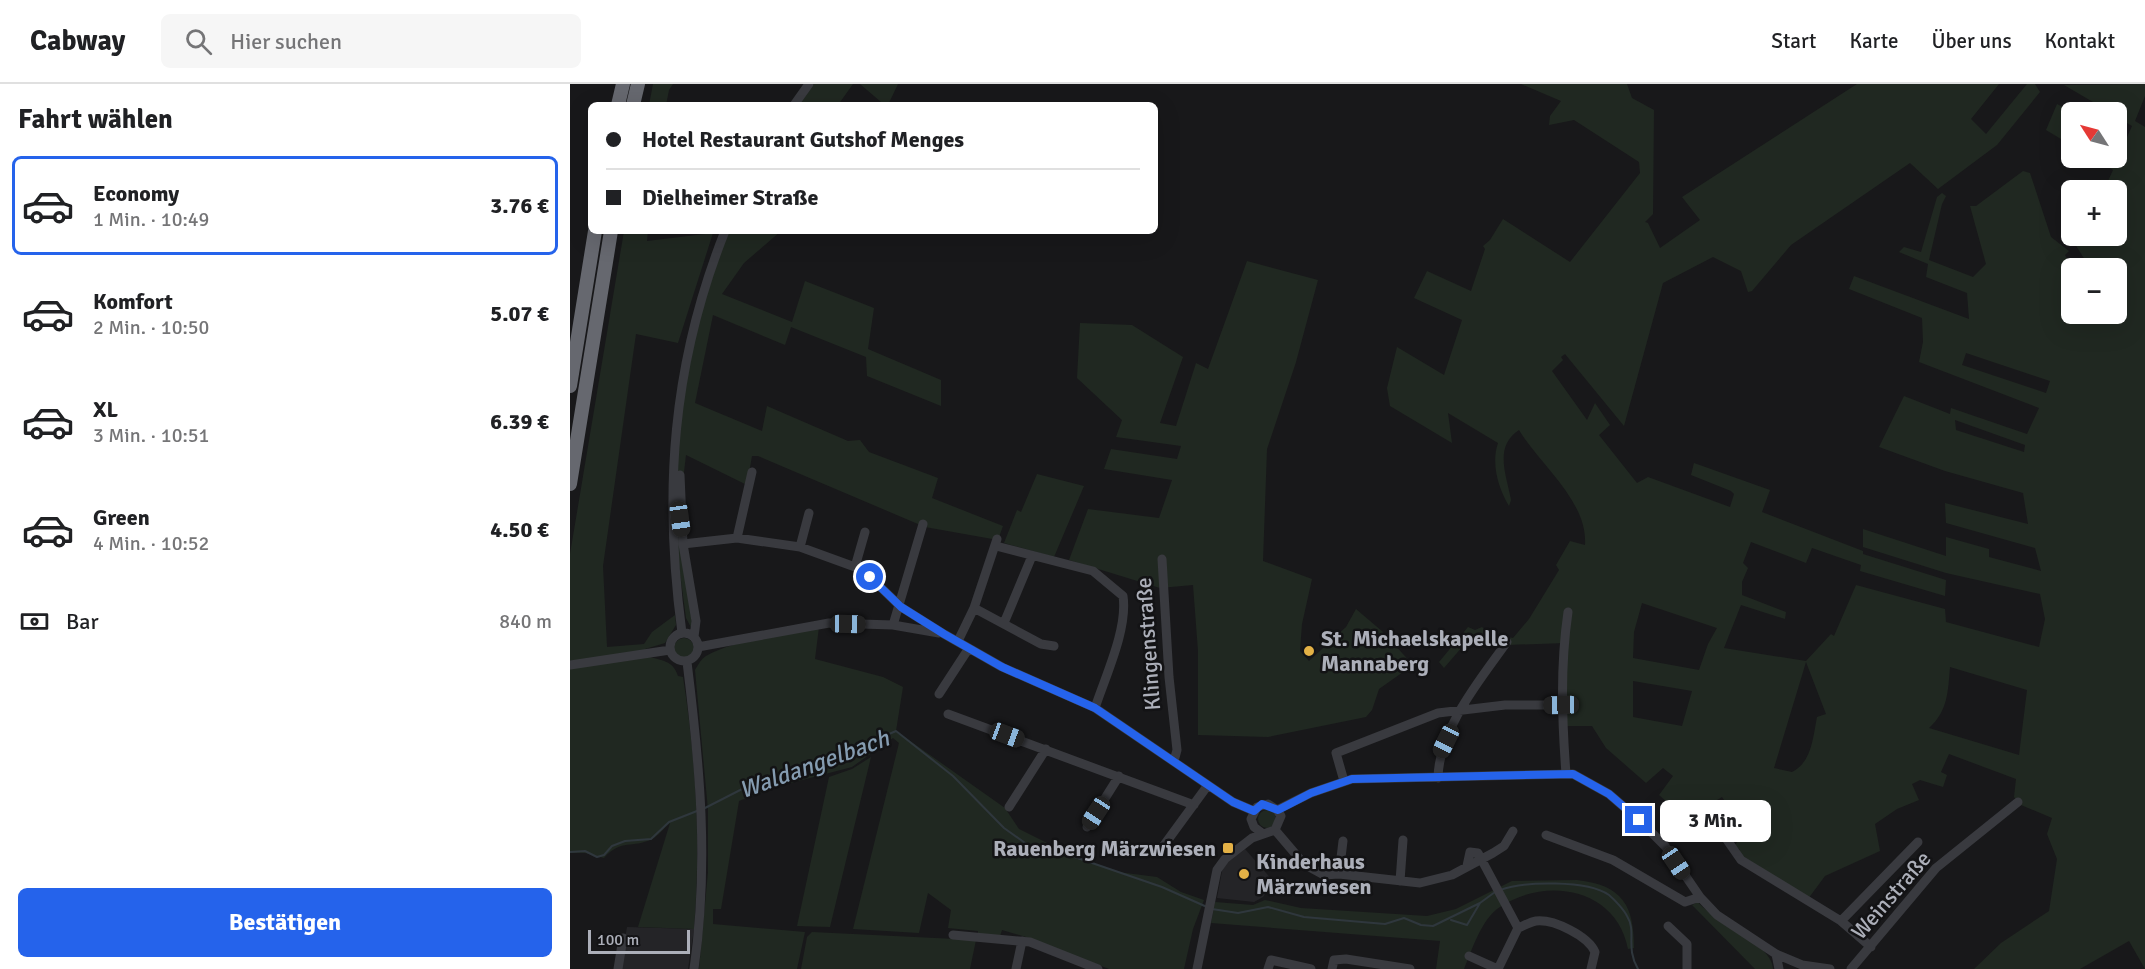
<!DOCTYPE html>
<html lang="de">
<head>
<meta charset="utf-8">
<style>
  :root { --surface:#fff; --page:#f6f6f6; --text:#202124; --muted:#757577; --line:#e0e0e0; --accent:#2563eb }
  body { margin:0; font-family:Signika,sans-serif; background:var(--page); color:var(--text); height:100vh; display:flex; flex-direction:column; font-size:22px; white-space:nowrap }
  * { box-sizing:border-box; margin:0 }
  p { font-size:20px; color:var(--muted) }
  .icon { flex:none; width:33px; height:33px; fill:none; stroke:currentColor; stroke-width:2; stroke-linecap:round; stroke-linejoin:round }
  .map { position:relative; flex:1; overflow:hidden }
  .side { display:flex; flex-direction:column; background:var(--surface); width:570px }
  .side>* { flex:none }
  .hud { position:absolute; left:18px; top:18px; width:570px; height:132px; border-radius:9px; box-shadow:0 6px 24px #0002; display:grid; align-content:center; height:132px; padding:0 18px; background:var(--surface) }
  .needle { width:39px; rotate:306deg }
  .controls { position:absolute; left:1491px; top:18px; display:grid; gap:12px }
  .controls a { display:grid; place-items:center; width:66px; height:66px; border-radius:9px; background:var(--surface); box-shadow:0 6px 24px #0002; font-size:30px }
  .scale { position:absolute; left:18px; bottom:15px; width:102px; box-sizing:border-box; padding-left:6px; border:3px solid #acafb9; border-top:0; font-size:16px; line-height:21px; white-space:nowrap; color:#acafb9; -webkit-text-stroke:4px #131315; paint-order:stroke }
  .end { position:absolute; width:27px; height:27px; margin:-14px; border:8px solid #2563eb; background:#fff; box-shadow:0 0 0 3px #fff }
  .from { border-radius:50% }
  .bubble { position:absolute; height:42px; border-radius:9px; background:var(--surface); box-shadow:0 6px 24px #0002; font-size:20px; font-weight:800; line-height:42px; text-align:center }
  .car { position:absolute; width:18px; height:36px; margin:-18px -9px; border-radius:8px; box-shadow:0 0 4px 2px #0007; background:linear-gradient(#222 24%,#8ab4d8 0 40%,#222 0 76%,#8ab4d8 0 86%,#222 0) }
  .hud b { display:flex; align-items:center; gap:21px; height:57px; font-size:22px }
  .hud b+b { border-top:2px solid var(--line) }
  .hud i { width:15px; height:15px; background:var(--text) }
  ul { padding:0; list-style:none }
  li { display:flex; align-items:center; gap:18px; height:99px; margin:0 12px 9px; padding:0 6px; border:3px solid transparent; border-radius:9px }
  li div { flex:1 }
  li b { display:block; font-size:22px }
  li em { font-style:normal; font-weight:800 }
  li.active { border-color:var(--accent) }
  li>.icon { width:54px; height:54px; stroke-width:1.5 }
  h2 { padding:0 18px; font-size:27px; line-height:72px }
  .pay { display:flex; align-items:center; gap:15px; height:66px; padding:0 18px; font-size:22px }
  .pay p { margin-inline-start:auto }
  .cta { display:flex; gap:12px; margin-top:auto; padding:12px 18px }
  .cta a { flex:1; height:69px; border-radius:9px; background:var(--accent); color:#fff; font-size:24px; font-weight:800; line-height:69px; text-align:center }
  header { display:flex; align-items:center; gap:36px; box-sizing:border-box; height:84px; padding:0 30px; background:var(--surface); border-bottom:2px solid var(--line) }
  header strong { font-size:28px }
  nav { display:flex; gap:33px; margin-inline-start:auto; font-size:21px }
  .search { width:420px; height:54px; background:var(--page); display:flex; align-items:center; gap:15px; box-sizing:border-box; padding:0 21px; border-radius:9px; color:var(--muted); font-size:22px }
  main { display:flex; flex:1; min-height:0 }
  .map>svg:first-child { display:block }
  .built { fill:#242427 }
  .green { fill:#202821; fill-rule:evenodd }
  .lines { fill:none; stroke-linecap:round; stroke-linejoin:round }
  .stream { stroke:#2f373d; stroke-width:2 }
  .minor { stroke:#393a3f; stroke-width:9 }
  .highway { stroke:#66686f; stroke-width:14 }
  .route { stroke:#2563eb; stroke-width:8 }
  .poi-dot { fill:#e4b146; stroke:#131315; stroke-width:2 }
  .labels { text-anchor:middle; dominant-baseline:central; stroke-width:5; stroke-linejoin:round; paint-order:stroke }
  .poi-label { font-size:22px; font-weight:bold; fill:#acafb9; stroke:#131315; text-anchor:start }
  .street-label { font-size:22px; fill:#acafb9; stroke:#131315 }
  .water-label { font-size:24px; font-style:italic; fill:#859cb1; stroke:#131315 }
</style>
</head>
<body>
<header>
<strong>Cabway</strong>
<div class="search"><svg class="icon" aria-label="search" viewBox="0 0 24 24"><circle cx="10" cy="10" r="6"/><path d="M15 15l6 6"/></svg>Hier suchen</div>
<nav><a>Start</a><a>Karte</a><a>Über uns</a><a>Kontakt</a></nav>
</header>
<main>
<section class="side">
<h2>Fahrt wählen</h2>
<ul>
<li class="active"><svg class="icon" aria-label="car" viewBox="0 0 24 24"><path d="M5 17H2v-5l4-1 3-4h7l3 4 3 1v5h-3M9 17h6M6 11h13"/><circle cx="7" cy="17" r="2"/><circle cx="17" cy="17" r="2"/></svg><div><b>Economy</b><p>1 Min. · 10:49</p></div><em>3.76 €</em></li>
<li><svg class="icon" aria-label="car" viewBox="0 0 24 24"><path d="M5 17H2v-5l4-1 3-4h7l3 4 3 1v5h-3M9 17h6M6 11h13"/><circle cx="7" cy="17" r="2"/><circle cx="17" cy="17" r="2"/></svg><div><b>Komfort</b><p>2 Min. · 10:50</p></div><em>5.07 €</em></li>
<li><svg class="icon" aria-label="car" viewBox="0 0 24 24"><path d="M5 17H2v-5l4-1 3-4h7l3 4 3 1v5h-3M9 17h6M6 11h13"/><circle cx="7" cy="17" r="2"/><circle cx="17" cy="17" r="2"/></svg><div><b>XL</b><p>3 Min. · 10:51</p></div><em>6.39 €</em></li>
<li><svg class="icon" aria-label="car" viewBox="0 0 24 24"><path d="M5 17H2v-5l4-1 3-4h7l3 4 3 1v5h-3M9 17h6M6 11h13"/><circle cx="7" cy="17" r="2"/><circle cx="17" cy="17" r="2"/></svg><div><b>Green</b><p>4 Min. · 10:52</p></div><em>4.50 €</em></li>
</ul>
<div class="pay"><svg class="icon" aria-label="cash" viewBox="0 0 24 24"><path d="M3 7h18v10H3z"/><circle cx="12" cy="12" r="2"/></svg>Bar<p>840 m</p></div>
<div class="cta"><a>Bestätigen</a></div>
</section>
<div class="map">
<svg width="1575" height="885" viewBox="0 0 1575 885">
  <rect width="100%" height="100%" fill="#18181a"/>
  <path class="built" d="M675,765L704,798L693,813L684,818L647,814L653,782Z
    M57,843L124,845L118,885H44L52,871Z"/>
  <path class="green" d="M83,0H103L99,6L96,21H79Z
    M244,0H283L268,21H229Z
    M290,0H328L318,21H309L311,18Z
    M951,0H1057L1062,14L1084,26L1083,130L1075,138L1078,139L1090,164L1130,136L1112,113L1287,0H1429L1401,35L1416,50L1457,0H1465L1470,8L1427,61L1368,105L1340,79L1221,161L1182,207L1178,208L1171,187L1143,173L1093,199L1054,342L995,270L991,273L993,276L982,287L1017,336L1025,319L1040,341L1029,351L1067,399L1078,393L1160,423L1164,410L1161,407L1121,391L1124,379L1200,406L1192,428L1293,467V470L1376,496L1375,512L1290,487L1291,481L1242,464L1236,479L1181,458L1173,479L1178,484L1172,498V511L1216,528L1215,535L1171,521L1154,564L1236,577L1261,550L1264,552L1286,501L1375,525L1376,538L1469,563L1475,535L1470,510L1376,489L1293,463V445L1376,472V453L1419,465V473L1471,487L1465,464L1376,439L1375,419L1458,440L1453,409L1375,387L1309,363L1334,312L1380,330L1381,324L1457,350L1469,324L1349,278L1353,258L1352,234L1279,205L1284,192L1399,235L1397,209L1356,193L1358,180L1329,168L1334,163L1351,168L1367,113L1372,109L1376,112L1372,120L1359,176L1403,193L1416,180L1400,122H1406L1453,87L1460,89L1481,153L1499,167L1495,171L1502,184V230H1546V184H1520L1505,160L1511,152H1546V106H1534L1543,86L1522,74H1546L1547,56L1554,60L1562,42L1547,33L1546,28H1540L1494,1L1575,0V12L1565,37L1575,43V885L1559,857L1510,885H1404L1431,859L1479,827L1487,775L1477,750L1482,734L1451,721L1444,713L1446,695L1379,670L1371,688L1377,691L1373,703L1350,696L1342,700L1349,716L1327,725L1305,740L1310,767L1255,792L1238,815L1169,770L1170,766L1165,761L1175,747L1152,713L1139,721L1136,738L1124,742L1089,711L1103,692L1093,684L1076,699L1036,664L1022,642H996V559L937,561L899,555L874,584L869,578L898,543L905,546L912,543L919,550L943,554L959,535L989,486L986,481L1000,457L1015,461C1018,417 970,381 949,346C923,363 937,392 941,416L939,422C928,404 921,379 928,359L878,329L882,359L820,322L817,304L827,263L874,291L892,236L844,214L857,187L901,207L915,165L913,162L920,156L933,135L1000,178L1070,89L1069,78L1004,36L979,41L980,32L991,17ZM1396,269L1480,297L1476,309L1392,281ZM1385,336L1455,361L1454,368L1386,346ZM1072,519L1147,544L1138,560L1129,586L1063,574L1064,548ZM1236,578L1256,630L1247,633C1243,653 1242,678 1222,688L1204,684ZM1380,583L1457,606L1449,671L1359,644C1378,627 1378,607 1380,583ZM1063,597L1122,607L1112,642L1063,633Z
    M1487,20L1502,28L1501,61L1476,46Z
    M54,147H78L77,157L143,149L108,259L66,250L33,482L37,563L74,560L82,548L105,531L106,541L95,559L75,565L77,572C92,577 103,576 108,592L113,593C126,676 131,760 124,845L68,843L100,739C94,744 88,752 82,755C62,765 52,754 34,774L15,769H0V470Z
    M158,147H211L174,179L152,210L222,238L235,197L304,224L298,265L371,296V322L297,292L296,273L221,243L215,261L143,231L125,319L192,347L197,322L278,357L290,356L299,368L368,394L362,414L433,442L428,456L355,443L188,372H182L177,401L116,371L107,449L112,463L123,547L116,534L105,452L108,347L125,245Z
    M677,177L748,196L726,278L697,365L693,477L742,495L732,540L730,567L739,577L776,543L786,525L813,548L843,581L809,605L802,626L796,633L698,653L628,651V567L623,501L590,504L499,476L518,425L589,434L602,396L534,385L541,365L607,375L611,362L546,353L552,336L507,294L510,239L562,241L613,273L590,339L606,342L626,279L638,285Z
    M467,390L514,402L484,473L434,459L447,426L451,428Z
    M249,543L245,575L313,593L333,603L326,647L435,724L449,745L501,771L548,788L587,793L611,808L634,816L623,845L614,885H539L456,853L432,846L430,852L408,851V847L378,844L381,826L358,809L349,849L283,845L329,659L323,654L282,683L202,704L169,717L151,825H143V840L235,848L227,885H129L138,788V726L125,586C128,581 131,575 136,572C166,555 216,550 249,543Z
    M104 564a10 10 0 1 1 20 0a10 10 0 1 1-20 0Z
    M301,673L260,843L227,842L259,693L282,685Z
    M688 735a9 9 0 1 1 18 0a9 9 0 1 1-18 0Z
    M1007,796C1053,801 1064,822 1064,864L1058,865C1046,802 972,792 927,825C910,839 902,866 894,885H866L870,857L641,839L645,818L683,821L695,816L731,824L857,832L886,825L942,797Z
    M1128,818C1144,838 1203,860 1203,885H1185L1122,821Z
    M242,848L406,856L400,885H231L237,853Z"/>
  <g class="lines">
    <path class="stream" d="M133,725L180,701L248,681L326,647L383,692L434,744L458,761L490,768L592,803L637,823
      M0,768L15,767L27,773L34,771L42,762L55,757L81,755L99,738L127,727
      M930,806C954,797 1018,796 1039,811C1045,816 1054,826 1057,832C1067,848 1055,863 1068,885
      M642,825L668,829L698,823L734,833L815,840L834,834L851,841L863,842L910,819L925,808
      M881,836L897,841L910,819"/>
    <path class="minor" d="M224,21L239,0
      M110,391L113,460
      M167,454L182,388
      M426,462L523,487L553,512C558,545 535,593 525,624
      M230,463L239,429
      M592,475L599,593L607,666L604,677
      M285,483L295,448
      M404,524L471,560L484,562
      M434,539L462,472
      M323,541L353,440
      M100 563a14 14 0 1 1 28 0a14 14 0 1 1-28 0Z
      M112,549C93,408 102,280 155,147
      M124,553L126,537L113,460L167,454L230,463L285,483L300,493L331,523L374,550L432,583L525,624L663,718L684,727
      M388,557L404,524L427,455
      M128,563L259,539L323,541L369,549
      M117,578C130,683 139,779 124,885
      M0,581L100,566
      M369,610L399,564
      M378,630L624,721
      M996,690C992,636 990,583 998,528
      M868,694C869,645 909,597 937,558
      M774,697L766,669L868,629L935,621H991
      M439,723L476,665
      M707,726L741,709L782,695L1003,690L1039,710L1069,736L1095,762L1130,813L1147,831L1206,870
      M517,743L549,692
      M705,746L734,780L754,791L769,790L850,799L882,791L923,769L934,762L943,747
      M976,751L1043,776L1115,818L1130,813
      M1155,753L1171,776L1271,837L1301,863
      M589,768L638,701
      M897,782L900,768L908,769L948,844
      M769,790L773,757
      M830,797L833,756
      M1271,837L1348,758
      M1098,842L1117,860V885
      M383,851L460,858L528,885
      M899,872L928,885L948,844C953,842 960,838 966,837C984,835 1018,852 1025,868L1021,885
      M48,885L53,854
      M446,885L452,857
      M627,885L647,786L655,775L682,754L705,746L711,732L707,726L698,720L687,723L681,735L684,743L692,749
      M698,885L701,876L741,885
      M762,885L764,876L776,875L840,885
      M1209,885L1206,870L1232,881L1260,885
      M1281,885L1366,784L1448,718"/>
    <path class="highway" d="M48,21L53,0
      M63,21L68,0
      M0,302L25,147
      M0,400L41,147"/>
  </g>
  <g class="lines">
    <path class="route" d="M300,493L331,523L374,550L432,583L525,624L663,718L684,727L692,720L708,726L741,709L782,695L1003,690L1039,710L1069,736"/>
  </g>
  <g class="poi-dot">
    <circle cx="739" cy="567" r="6"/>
    <rect x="652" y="758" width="12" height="12" rx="3"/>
    <circle cx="674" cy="790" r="6"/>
  </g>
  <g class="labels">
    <g class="poi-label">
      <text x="751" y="554">St. Michaelskapelle<tspan x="751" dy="25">Mannaberg</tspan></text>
      <text x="646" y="764" text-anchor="end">Rauenberg Märzwiesen</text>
      <text x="686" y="777">Kinderhaus<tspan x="686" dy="25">Märzwiesen</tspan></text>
    </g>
    <g class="street-label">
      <text transform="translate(578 560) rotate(-94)">Klingenstraße</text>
      <text transform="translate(1321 811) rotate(-49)">Weinstraße</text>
    </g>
    <g class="water-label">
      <text transform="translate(244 680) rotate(-20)">Waldangelbach</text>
    </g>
  </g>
</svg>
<div class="controls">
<a><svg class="needle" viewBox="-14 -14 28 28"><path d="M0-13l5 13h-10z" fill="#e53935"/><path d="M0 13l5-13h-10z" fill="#757577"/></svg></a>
<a>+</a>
<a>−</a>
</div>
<div class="scale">100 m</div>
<i class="end from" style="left:300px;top:493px"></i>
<i class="end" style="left:1069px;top:736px"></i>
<div class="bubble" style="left:1090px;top:716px;width:111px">3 Min.</div>
<i class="car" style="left:110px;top:435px;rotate:172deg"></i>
<i class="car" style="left:278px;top:540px;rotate:91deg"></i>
<i class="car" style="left:991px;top:621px;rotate:269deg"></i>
<i class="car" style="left:437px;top:651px;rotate:110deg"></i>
<i class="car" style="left:876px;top:657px;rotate:206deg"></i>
<i class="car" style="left:526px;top:729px;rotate:213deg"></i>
<i class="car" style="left:1106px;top:779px;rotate:146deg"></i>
<div class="hud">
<b><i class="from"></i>Hotel Restaurant Gutshof Menges</b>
<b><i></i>Dielheimer Straße</b>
</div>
</div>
</main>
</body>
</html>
